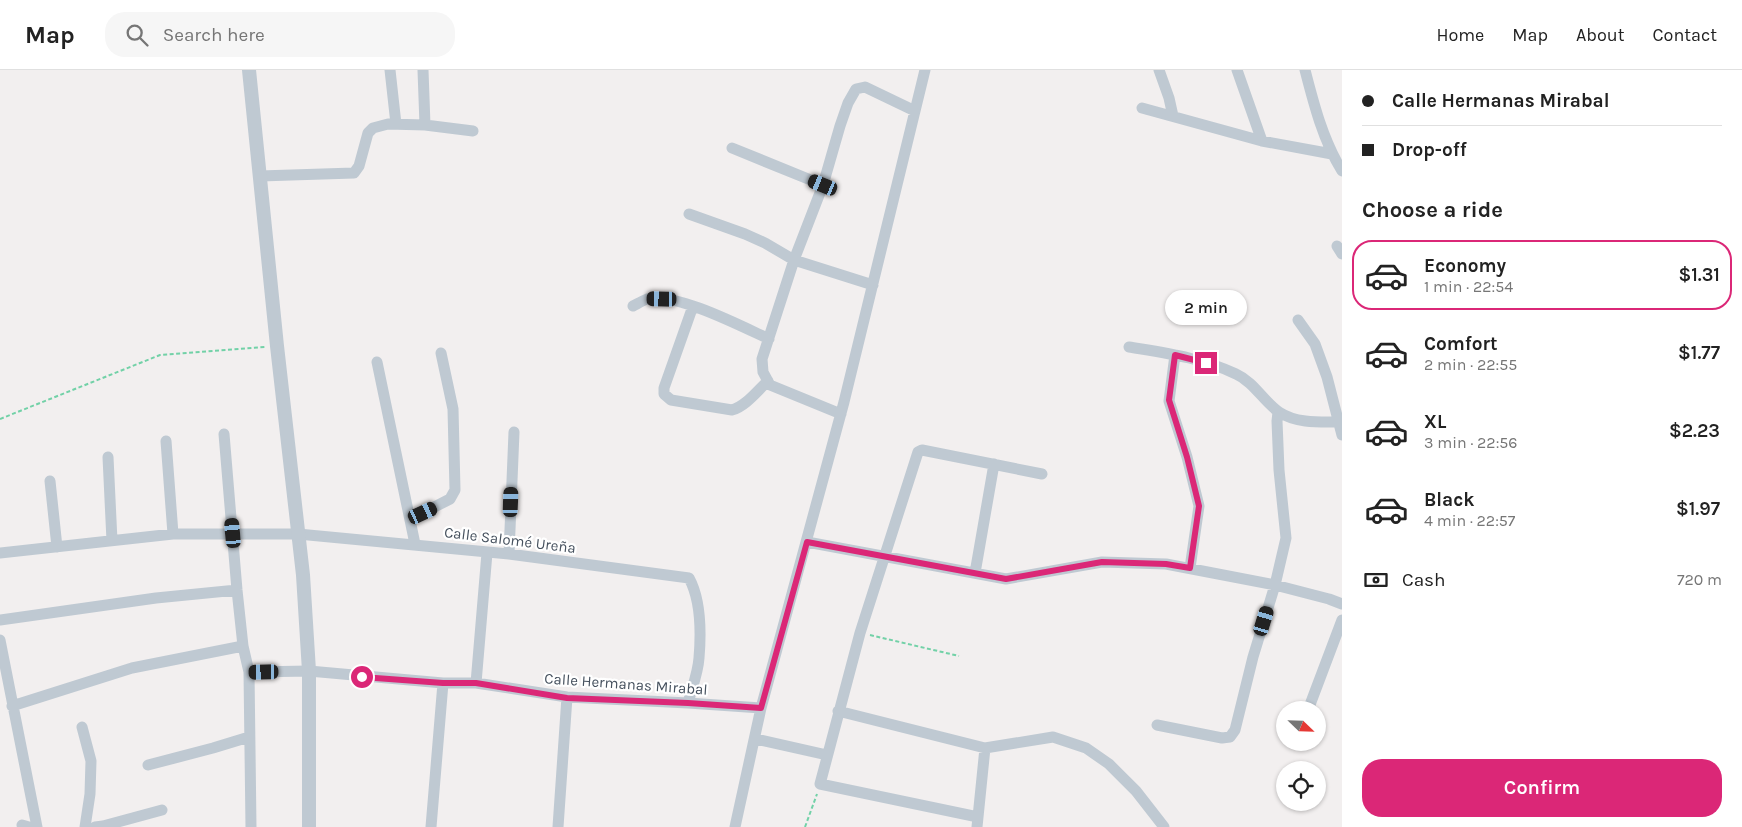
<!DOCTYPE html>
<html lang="en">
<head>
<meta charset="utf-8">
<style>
  :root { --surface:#fff; --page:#f6f6f6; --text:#222; --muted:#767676; --line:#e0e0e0; --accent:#db2777 }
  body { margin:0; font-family:Karla,sans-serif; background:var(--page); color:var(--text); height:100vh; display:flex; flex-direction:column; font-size:19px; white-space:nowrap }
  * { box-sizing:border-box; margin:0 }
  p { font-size:16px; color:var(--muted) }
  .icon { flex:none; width:28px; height:28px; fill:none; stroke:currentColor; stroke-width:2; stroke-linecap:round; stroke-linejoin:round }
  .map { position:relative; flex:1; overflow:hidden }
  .side { display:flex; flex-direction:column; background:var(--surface); width:400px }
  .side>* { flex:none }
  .top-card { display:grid; align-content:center; height:110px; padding:0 20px; background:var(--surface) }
  .needle { width:32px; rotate:113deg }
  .fabs { position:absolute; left:1276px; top:631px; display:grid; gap:10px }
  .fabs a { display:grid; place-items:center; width:50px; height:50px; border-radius:50%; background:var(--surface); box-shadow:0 1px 4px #0004; font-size:25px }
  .end { position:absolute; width:22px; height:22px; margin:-11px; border:6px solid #db2777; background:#fff; box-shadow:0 0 0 2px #fff }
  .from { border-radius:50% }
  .bubble { position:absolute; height:35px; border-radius:18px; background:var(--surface); box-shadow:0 1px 4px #0004; font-size:16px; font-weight:600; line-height:35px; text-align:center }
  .car { position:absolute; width:15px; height:30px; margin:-15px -8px; border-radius:6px; box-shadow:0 0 4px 1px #0007; background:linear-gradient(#222 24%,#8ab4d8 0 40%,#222 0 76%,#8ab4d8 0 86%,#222 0) }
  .top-card b { display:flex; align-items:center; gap:18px; height:48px; font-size:19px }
  .top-card b+b { border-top:1px solid var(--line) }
  .top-card i { width:12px; height:12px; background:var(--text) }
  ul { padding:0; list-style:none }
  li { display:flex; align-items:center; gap:15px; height:70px; margin:0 10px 8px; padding:0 10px; border:2px solid transparent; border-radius:20px }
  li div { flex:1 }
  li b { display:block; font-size:19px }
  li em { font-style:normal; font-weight:600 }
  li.current { border-color:var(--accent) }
  li>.icon { width:45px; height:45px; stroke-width:1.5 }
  h2 { padding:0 20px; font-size:22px; line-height:60px }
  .pay { display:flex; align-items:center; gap:12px; height:55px; padding:0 20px; font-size:19px }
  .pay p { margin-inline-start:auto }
  .action { display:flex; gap:10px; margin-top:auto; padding:10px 20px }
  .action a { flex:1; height:58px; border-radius:20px; background:var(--accent); color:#fff; font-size:20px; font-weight:600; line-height:58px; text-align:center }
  header { display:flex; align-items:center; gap:30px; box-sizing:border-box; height:70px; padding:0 25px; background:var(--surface); border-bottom:1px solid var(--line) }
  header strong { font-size:24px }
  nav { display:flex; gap:28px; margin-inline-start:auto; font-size:18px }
  .search { width:350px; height:45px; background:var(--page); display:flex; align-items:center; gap:12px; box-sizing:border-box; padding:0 18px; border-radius:20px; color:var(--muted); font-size:19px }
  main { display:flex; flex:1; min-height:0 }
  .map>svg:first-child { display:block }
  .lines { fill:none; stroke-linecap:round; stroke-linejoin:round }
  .path { stroke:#72d1a7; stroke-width:2; stroke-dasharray:4 2.5; stroke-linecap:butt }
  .minor { stroke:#bfc9d2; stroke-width:11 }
  .tertiary { stroke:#bfc9d2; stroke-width:14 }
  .route { stroke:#db2777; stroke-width:6 }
  .labels { text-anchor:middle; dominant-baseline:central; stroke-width:4.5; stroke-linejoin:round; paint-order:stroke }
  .street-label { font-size:15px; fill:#46515e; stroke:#fff }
</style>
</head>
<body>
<header>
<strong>Map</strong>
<div class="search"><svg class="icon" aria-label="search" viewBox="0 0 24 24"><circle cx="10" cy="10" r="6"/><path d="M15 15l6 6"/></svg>Search here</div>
<nav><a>Home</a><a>Map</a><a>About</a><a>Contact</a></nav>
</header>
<main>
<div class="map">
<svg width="1342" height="757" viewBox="0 0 1342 757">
  <rect width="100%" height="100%" fill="#f2efef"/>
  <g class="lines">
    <path class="path" d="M0,349L160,285L265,277
      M870,565L959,586
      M805,757L817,724"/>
    <path class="minor" d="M390,0L396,54
      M1159,0L1169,28L1173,46
      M1237,0L1262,71
      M1305,0C1314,35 1323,70 1342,101
      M1142,38L1262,71L1332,84
      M425,55L473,61
      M732,78L823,115
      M260,106L354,103L359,96L368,63L373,58L388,54L425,55L423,0
      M689,144L745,164L765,173L794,190L873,215
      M1337,176L1342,184
      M633,236C637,234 642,231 647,229C673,221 743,257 769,269
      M693,236L664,318V324L671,330L732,340C746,336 757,321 768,311
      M1298,250L1315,274L1327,307L1342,365
      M1129,277C1165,283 1203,288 1236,304C1254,312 1264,332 1279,342C1297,354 1321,352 1342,352
      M1175,285L1169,331L1187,387L1199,436L1190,498
      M377,292L415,474
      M841,344L770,315L763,302L762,289L794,190L823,115L840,56L848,33L856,19L865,17L915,41
      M224,364L237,520L243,576L249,602L251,757
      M166,371L173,464
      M108,387L112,471
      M50,411L57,477
      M411,449L450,429L455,420L453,339L441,283
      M807,472L1006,509L1102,492L1166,494L1275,515L1329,529L1342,534
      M0,483L173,464H298L509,484L689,508C701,530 701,564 699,588C698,603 692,618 688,633
      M509,484L514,362
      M975,503L994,394
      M0,550L156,528L237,520
      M0,570L37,757
      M249,602L309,601L443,613H476L567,627L688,633L761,638
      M476,613L487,483
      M12,636L132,598L243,576
      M1308,640L1342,550
      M838,641L985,678L1053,667L1086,678L1109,694L1136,721L1164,757
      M1157,655L1222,668L1230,667L1235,660L1253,587L1275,515L1286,468L1279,400L1277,351L1278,342
      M82,657L91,691L90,724L85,757
      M756,669L827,685
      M148,695L213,678L249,667
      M978,747L820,714L860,563L918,382L922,380L1042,404
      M22,755L29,757
      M95,757L103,756L162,740
      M431,757L443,613
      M558,757L567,627
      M735,757L761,638L844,332L925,0
      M977,757L985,678"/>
    <path class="tertiary" d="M249,0L277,276L303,505L309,601V757"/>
  </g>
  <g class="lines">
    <path class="route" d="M362,607L443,613H476L567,628L688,633L761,638L807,472L1006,509L1102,492L1166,494L1190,498L1199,436L1187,387L1169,330L1175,285L1206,293"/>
  </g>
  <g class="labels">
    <g class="street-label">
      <text transform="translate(510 470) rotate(7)">Calle Salomé Ureña</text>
      <text transform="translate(626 614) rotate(4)">Calle Hermanas Mirabal</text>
    </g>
  </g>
</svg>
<div class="fabs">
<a><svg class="needle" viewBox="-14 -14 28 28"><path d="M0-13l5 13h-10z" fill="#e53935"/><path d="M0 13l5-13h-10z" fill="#767676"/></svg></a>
<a><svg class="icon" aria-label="locate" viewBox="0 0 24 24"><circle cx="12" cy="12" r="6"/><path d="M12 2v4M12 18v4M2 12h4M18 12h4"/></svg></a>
</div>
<i class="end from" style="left:362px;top:607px"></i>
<i class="end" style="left:1206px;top:293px"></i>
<div class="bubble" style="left:1165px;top:220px;width:82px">2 min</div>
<i class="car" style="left:823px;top:115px;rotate:292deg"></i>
<i class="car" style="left:662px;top:229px;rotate:271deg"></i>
<i class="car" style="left:511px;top:432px;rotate:2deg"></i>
<i class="car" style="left:423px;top:443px;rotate:65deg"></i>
<i class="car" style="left:233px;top:463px;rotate:355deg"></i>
<i class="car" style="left:1264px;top:551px;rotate:17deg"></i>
<i class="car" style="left:264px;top:602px;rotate:269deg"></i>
</div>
<section class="side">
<div class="top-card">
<b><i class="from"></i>Calle Hermanas Mirabal</b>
<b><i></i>Drop-off</b>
</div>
<h2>Choose a ride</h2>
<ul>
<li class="current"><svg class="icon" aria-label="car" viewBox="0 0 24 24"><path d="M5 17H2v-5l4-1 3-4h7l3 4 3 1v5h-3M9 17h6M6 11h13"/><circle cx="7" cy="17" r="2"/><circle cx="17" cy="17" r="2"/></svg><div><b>Economy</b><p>1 min · 22:54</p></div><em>$1.31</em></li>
<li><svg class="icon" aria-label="car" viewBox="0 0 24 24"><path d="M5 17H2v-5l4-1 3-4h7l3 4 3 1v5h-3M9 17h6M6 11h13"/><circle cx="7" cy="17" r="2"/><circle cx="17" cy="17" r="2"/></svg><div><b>Comfort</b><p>2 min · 22:55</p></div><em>$1.77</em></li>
<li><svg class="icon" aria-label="car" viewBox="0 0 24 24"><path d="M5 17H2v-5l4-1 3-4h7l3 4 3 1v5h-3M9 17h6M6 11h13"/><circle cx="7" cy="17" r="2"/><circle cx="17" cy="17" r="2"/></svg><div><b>XL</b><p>3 min · 22:56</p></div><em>$2.23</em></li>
<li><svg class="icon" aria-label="car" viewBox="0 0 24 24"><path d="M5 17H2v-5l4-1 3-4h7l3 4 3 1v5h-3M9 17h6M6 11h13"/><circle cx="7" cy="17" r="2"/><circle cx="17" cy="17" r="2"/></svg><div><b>Black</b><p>4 min · 22:57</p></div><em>$1.97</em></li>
</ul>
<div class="pay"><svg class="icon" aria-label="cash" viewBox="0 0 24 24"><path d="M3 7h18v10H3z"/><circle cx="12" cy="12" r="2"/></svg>Cash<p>720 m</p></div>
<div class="action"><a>Confirm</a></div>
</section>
</main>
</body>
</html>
